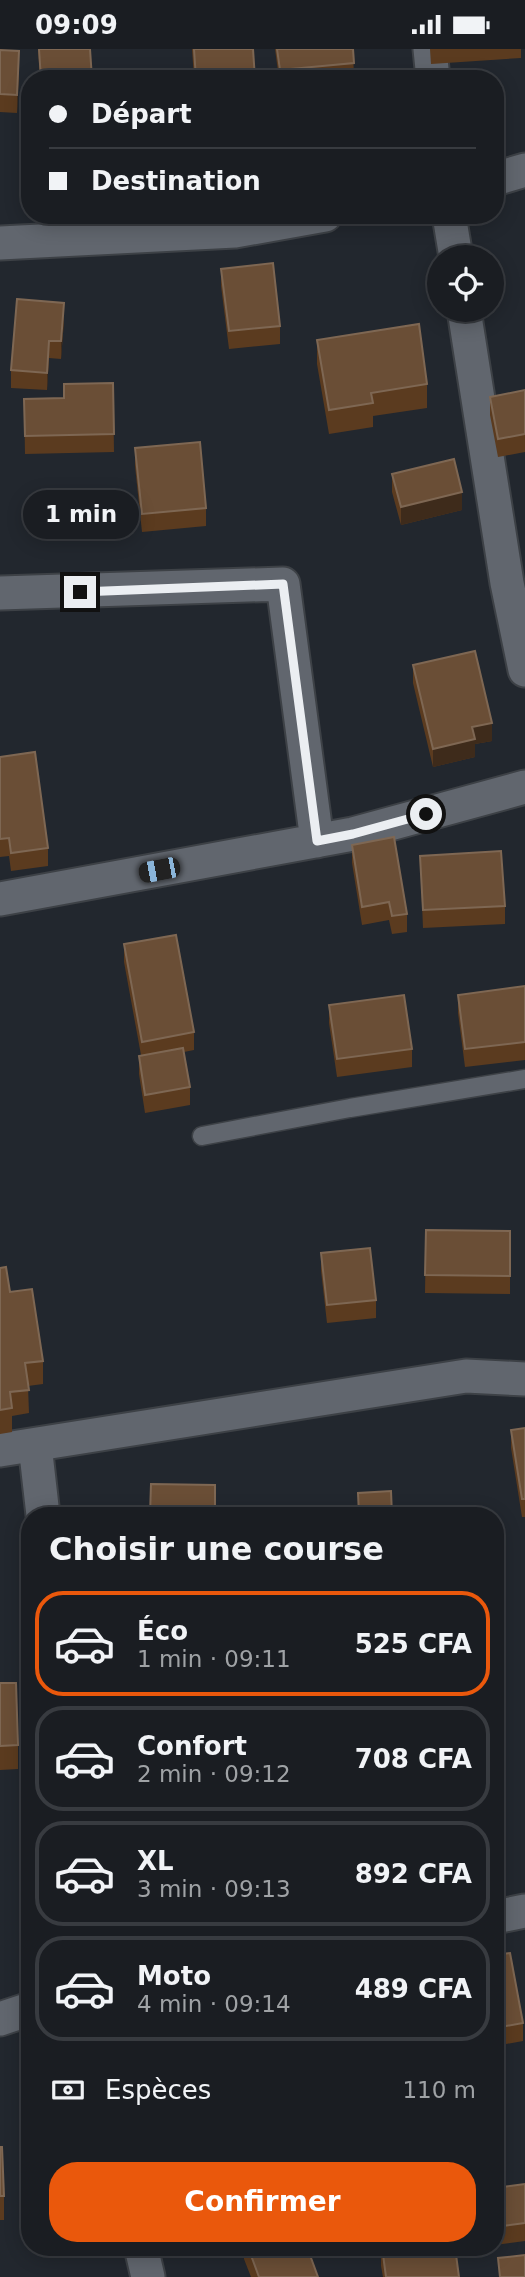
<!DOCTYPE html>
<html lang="fr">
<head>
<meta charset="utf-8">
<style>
  :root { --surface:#1a1d22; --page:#272a2f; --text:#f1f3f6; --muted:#9fa2a5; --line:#383b40; --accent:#ea580c }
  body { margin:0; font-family:"DejaVu Sans",sans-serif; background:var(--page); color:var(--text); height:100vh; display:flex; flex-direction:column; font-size:26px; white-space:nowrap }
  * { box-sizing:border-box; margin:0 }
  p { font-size:23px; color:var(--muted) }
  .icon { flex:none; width:38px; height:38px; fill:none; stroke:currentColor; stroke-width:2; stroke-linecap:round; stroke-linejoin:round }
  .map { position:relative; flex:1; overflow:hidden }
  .sheet { position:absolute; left:21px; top:1458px; width:483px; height:749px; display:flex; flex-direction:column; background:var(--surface); border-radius:28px; box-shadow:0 4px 18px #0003,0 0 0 2px var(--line) }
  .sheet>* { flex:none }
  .top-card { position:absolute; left:21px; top:21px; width:483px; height:154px; border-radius:28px; box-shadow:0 4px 18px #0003,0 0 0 2px var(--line); display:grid; align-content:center; height:154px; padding:0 28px; background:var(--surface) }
  .tools { position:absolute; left:427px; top:196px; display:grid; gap:14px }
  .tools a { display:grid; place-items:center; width:77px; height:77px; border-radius:50%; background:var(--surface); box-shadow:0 4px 18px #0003,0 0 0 2px var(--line); font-size:35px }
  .end { position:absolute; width:32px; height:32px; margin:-16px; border:9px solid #ebeef2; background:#111; box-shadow:0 0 0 4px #111 }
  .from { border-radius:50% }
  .bubble { position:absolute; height:49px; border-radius:24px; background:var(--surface); box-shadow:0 4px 18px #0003,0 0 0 2px var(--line); font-size:23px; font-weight:700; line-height:49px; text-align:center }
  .car { position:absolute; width:21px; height:42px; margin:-21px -10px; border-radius:9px; box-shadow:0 0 5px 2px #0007; background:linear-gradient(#222 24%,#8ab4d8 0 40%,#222 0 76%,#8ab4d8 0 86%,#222 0) }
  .top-card b { display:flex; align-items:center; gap:24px; height:66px; font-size:26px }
  .top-card b+b { border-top:2px solid var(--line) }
  .top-card i { width:18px; height:18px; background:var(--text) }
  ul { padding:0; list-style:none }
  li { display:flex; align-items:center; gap:21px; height:105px; margin:0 14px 10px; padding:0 14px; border:4px solid var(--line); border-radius:28px }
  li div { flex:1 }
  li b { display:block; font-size:26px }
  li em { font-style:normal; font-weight:700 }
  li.active { border-color:var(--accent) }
  li>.icon { width:63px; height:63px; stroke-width:1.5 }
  h2 { padding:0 28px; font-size:32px; line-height:84px }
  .pay { display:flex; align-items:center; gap:18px; height:77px; padding:0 28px; font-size:26px }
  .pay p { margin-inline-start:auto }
  .cta { display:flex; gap:14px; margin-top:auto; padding:14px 28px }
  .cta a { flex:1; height:80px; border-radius:28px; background:var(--accent); color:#fff; font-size:28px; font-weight:700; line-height:80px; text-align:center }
  .status { display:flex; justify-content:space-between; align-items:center; height:49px; padding:0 35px; background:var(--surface); direction:ltr }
  .status svg { height:19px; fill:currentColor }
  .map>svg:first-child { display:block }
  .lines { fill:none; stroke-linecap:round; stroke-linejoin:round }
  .service-casing { stroke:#3d4146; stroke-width:21 }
  .minor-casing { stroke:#3d4146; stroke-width:37 }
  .service { stroke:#61666e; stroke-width:18 }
  .minor { stroke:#61666e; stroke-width:33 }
  .wall { fill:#5b3b1f }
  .shaded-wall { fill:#3e2b1b }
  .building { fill:#6a4e36; stroke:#7e6753; stroke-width:2 }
  .route { stroke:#ebeef2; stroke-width:9 }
</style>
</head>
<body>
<div class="status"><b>09:09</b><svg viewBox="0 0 49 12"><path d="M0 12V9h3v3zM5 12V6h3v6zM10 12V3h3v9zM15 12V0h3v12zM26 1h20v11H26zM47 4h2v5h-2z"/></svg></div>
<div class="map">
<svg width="525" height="2228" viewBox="0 0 525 2228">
  <rect width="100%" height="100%" fill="#22272e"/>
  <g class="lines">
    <g class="service-casing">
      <path id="service" d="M202,1087L350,1059L525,1030"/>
    </g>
    <g class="minor-casing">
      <path id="minor" d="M430,0L433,30
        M495,130L525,121
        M449,166L456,208
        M0,194L235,182L325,166
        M464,261L507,534L525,621
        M0,544L283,535L317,792
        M0,850L353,785L525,738
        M35,1396L43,1466
        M0,1401L466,1327L525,1330
        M495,1868L525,1862
        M0,1970L30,1960
        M141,2198L148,2228"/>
    </g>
    <use href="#service" class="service"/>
    <use href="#minor" class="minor"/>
  </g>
  <path class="wall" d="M38,0H90L92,30H40Z
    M192,0H253L255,30H194Z
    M275,0H353L354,30H279Z
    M430,0H521V9L431,15Z
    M0,1L19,20L17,64L0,63Z
    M25,81H30V156H25Z
    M221,220L280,277V295L229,300L221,237Z
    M64,272L61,310L49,309L47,341L11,339V321Z
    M317,291L427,335V359L373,367V378L329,385L317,315Z
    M113,334L114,403L25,405L24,350L64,349Z
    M525,341V403L498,408L490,366V348Z
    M135,399L206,459V477L142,483L135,417Z
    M392,425L462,461L401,476L392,443Z
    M413,616L492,692L475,695V708L433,718L413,634Z
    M0,708L48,799V817L11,822L9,807L0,808Z
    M352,796L407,865V883L392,885L389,871L362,876L352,814Z
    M420,807L505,857V875L423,879Z
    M124,895L194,983V1001L184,1003L190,1038V1056L145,1064L139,1025V1007L141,1006L124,913Z
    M525,937V1011L465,1018L458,964V946Z
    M329,956L412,1000V1018L337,1028L329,974Z
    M426,1181L510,1182V1245L425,1244Z
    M321,1204L376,1251V1269L327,1274L321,1222Z
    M0,1219L43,1312V1335L28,1337L29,1364L12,1367V1383L0,1385Z
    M525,1379V1468H522L511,1399V1381Z
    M0,1634L18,1696V1720L0,1721Z
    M495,1906L523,1974V1992L495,1997Z
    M0,2098L4,2147V2171H0Z
    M525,2135V2192L495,2196V2139Z
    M244,2198H307L318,2228H251L244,2210Z
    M381,2198H455L459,2228H383L381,2217Z"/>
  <path class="shaded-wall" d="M19,2V20L17,64V46Z
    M64,254V272L61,310V292Z
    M49,292V309L47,341V324Z
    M462,443V461L401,476V458Z
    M492,674V692L475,695V708L433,718V700L472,678Z"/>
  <path class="building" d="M39,0H90L92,30H41Z
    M194,0H253L255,30H196Z
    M277,0H353L354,14L280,21Z
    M0,1L19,2L17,46L0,45Z
    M25,81H30V138H25Z
    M273,214L280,277L229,282L221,220Z
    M17,250L64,254L61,292H49L47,324L11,321Z
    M419,275L427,335L371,344L373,354L329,361L317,291Z
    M113,334L114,385L25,387L24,350L64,349V335Z
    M525,341V385L498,390L490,348Z
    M200,393L206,459L142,465L135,399Z
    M454,410L462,443L401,458L392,425Z
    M475,602L492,674L472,678L475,690L433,700L413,616Z
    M35,703L48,799L11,804L9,789L0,790V708Z
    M394,788L407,865L392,867L389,853L362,858L352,796Z
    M501,802L505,857L423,861L420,807Z
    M176,886L194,983L142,993L124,895Z
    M525,937V993L465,1000L458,946Z
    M404,946L412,1000L337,1010L329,956Z
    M183,999L190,1038L145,1046L139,1007Z
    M426,1181L510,1182V1227L425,1226Z
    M370,1199L376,1251L327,1256L321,1204Z
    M6,1218L10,1243L32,1240L43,1312L25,1314L29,1341L10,1343L12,1359L0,1361V1219Z
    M525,1379V1450H522L511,1381Z
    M151,1435L215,1436V1466H150Z
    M391,1442L392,1466H359L358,1444Z
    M0,1634H16L18,1696L0,1697Z
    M510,1904L523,1974L495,1979V1906Z
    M0,2098H2L4,2147H0Z
    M525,2135V2174L495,2178V2139Z
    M248,2198H307L318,2228H259Z
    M382,2198H455L459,2228H386Z
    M525,2206V2228H500L498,2209Z"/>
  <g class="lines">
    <path class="route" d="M80,543L283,535L317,792L353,785L426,765"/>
  </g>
</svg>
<div class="tools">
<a><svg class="icon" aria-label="locate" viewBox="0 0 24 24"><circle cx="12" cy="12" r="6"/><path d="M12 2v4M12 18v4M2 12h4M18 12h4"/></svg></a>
</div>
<i class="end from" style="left:426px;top:765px"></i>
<i class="end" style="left:80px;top:543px"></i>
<div class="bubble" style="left:23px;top:441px;width:116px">1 min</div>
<i class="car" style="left:159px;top:821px;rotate:259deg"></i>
<div class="top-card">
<b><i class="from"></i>Départ</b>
<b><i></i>Destination</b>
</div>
<section class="sheet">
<h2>Choisir une course</h2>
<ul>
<li class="active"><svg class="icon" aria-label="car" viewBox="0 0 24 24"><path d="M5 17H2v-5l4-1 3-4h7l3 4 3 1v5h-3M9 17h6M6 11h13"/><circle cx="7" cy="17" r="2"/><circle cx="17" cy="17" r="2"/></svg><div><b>Éco</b><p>1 min · 09:11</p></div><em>525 CFA</em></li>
<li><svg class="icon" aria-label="car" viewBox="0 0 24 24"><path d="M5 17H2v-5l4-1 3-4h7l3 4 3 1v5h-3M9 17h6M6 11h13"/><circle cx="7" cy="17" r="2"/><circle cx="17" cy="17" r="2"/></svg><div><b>Confort</b><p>2 min · 09:12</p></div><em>708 CFA</em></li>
<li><svg class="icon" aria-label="car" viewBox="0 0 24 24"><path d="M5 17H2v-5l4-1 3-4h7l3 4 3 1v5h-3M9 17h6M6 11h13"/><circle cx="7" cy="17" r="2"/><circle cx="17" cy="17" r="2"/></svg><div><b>XL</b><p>3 min · 09:13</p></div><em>892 CFA</em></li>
<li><svg class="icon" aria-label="car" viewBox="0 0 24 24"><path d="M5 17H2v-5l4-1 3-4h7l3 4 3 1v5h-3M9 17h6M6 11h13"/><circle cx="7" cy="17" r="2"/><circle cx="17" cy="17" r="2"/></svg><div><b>Moto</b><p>4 min · 09:14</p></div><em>489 CFA</em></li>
</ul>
<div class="pay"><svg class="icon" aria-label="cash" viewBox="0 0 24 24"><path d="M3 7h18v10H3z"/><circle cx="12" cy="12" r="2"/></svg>Espèces<p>110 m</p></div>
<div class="cta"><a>Confirmer</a></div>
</section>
</div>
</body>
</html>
